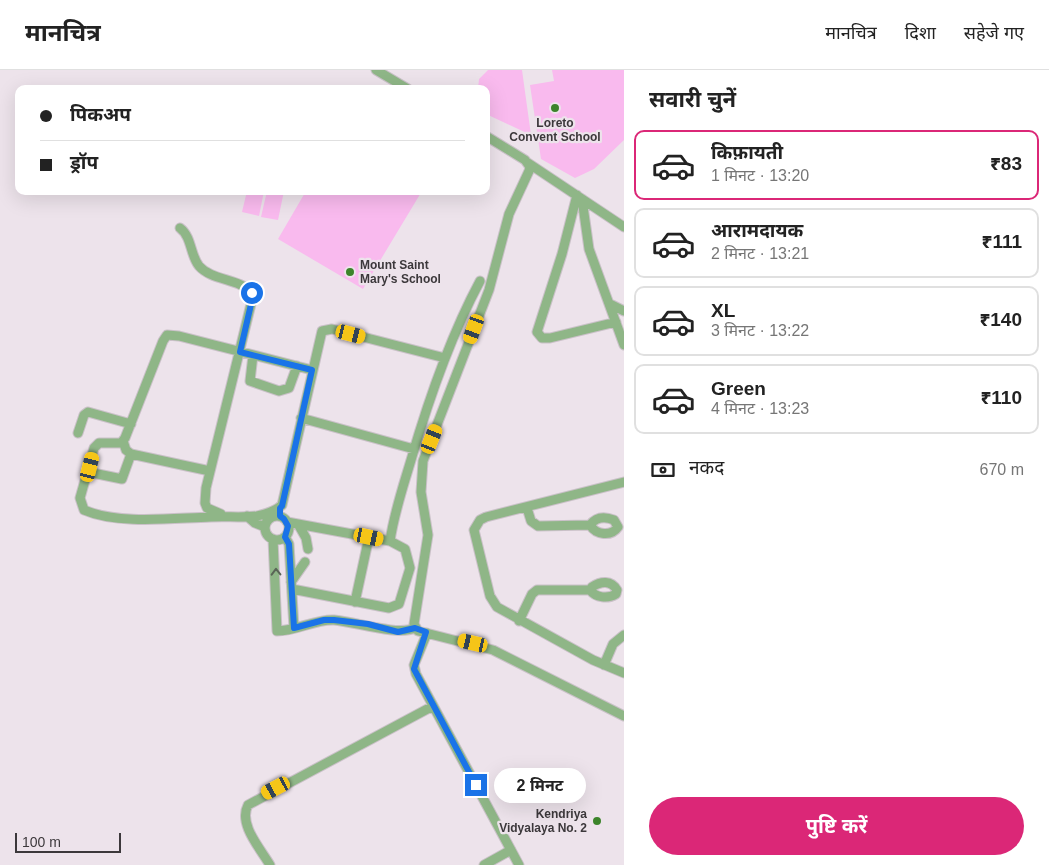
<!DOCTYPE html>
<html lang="hi">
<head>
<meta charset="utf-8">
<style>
  :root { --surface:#fff; --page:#f6f6f6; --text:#222; --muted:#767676; --line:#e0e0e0; --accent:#db2777 }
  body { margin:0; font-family:Arial,"Noto Sans Devanagari",sans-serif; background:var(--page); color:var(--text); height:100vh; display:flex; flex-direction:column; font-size:19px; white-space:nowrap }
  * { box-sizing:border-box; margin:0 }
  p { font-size:16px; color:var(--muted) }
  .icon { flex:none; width:28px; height:28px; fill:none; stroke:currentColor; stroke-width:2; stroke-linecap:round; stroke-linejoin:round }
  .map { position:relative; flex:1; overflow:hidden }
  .details { display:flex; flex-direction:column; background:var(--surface); width:425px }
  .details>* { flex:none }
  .hud { position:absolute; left:15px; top:15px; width:475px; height:110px; border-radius:10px; box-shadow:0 5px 20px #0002; display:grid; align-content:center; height:110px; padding:0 25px; background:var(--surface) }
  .scale { position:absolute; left:15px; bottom:12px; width:106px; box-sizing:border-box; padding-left:5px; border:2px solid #3c383b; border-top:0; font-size:14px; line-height:18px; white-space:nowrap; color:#3c383b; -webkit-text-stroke:4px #ede3eb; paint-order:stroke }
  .end { position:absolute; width:22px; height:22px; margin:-11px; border:6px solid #1a73e8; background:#fff; box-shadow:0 0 0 2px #fff }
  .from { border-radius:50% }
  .bubble { position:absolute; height:35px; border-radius:18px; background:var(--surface); box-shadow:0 5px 20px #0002; font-size:16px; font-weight:700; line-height:35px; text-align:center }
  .car { position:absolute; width:15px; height:30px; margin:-15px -8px; border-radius:6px; box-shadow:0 0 4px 1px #0007; background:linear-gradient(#f5c518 24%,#345 0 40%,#f5c518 0 76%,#345 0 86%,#f5c518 0) }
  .hud b { display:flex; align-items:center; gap:18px; height:48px; font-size:19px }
  .hud b+b { border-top:1px solid var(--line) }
  .hud i { width:12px; height:12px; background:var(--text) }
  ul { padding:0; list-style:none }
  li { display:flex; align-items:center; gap:15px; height:70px; margin:0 10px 8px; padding:0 15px; border:2px solid var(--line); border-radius:10px }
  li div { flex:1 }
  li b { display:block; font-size:19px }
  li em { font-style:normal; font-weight:700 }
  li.active { border-color:var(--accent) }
  li>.icon { width:45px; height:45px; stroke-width:1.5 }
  h2 { padding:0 25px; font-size:22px; line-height:60px }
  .pay { display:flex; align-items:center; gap:12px; height:55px; padding:0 25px; font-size:19px }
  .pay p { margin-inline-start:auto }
  .button { display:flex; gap:10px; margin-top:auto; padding:10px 25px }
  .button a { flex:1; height:58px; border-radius:30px; background:var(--accent); color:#fff; font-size:20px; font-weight:700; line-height:58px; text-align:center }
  header { display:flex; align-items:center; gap:30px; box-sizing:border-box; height:70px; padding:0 25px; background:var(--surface); border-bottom:1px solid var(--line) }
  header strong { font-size:24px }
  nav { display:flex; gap:28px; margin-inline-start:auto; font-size:18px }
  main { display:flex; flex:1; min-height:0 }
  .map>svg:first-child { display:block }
  .green { fill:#f9baee }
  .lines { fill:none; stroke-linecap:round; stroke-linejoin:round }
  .minor-casing { stroke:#cac1c8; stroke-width:11 }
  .minor { stroke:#8fb687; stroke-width:9 }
  .oneway { stroke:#596456 }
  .route { stroke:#1a73e8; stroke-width:6 }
  .poi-dot { fill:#3c842a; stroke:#ede3eb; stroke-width:2 }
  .labels { text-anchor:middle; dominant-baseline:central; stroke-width:4.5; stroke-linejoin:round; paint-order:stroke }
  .poi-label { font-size:12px; font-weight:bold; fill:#3c383b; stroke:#ede3eb }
</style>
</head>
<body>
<header>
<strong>मानचित्र</strong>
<nav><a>मानचित्र</a><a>दिशा</a><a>सहेजे गए</a></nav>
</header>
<main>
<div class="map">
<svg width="624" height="795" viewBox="0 0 624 795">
  <rect width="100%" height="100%" fill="#ede3eb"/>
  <path class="green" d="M488,0H522L531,65L486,44V19H478L479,9Z
    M552,0H624V70L594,99L575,108L541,89L530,15L554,11Z
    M247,121H264L259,146L242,142Z
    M267,121H284L278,150L261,147Z
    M306,121H422L363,219L278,169Z"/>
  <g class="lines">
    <g class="minor-casing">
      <path id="minor" d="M376,0L408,19
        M486,66L525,90L530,97L529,101L509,144L489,220L423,391L421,422L428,465L414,554L418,561L493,580L624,646
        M528,93L624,157
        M577,125L562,184L537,262L542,268H550L616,252
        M582,129L589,179L624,275
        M180,158C192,167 190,185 199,196C212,211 239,208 252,223V230L206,418L205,433L207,438L221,444
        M610,234L624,241
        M253,285L250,311L279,321L289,318L297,296
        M312,300L179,266L167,265L163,271L125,368L121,373H99L94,378L80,428L84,440C119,455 173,448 211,447C226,446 242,448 257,446C266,444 276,441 282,435L322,261L332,259L445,288
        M301,348L414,379
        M78,363L84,345L88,342L131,354
        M123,371L126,380L131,384L210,401
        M88,402L122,409L131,384
        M624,412L486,447L480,450L474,460L490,526L497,537L593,590L624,603
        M527,438L531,451L538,456L590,455C596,447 604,446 614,450L618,457C611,467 596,465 590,455
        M247,446L255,453L265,457
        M265 458a12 12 0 1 1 24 0a12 12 0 1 1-24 0Z
        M287,452L390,471
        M298,454L306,468L308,479
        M285,467L289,474L294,558
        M273,469L277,561C297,561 315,549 334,550C356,552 397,566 415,558
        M291,512L305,492
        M292,519L389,538L399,534L410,498L405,479L390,471C394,443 403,417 411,390C429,328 450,267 480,211
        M355,532L369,467
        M519,551L532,524L537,520H590C596,528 608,529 616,524L617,520C611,510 601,511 592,517L590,520
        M427,563L414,595L416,604L519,795
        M604,595L613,574L624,565
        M270,795C260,778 238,754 248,735L433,636
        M484,795L511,780"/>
    </g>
    <use href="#minor" class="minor"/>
  </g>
  <defs><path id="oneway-chevron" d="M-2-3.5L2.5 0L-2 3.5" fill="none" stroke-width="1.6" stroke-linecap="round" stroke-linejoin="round" transform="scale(1.25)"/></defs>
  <use class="oneway" href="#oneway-chevron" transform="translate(276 502) rotate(-91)"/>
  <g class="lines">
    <path class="route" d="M252,223V230L240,282L312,300L282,436L280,438V446L284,449L288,456L285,467L289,474L294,558L324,550H334L368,554L398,562L415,558L426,562L414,599L476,715"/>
  </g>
  <g class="poi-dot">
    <circle cx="555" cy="38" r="5"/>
    <circle cx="350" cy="202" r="5"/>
    <circle cx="597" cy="751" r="5"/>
  </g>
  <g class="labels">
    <g class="poi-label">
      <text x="555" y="53">Loreto<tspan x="555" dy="14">Convent School</tspan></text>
      <text x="360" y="195" text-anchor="start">Mount Saint<tspan x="360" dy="14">Mary's School</tspan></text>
      <text x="587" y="744" text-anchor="end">Kendriya<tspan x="587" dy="14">Vidyalaya No. 2</tspan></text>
    </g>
  </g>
</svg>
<div class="scale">100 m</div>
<i class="end from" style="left:252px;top:223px"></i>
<i class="end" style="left:476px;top:715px"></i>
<div class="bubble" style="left:494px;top:698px;width:92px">2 मिनट</div>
<i class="car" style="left:474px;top:259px;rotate:200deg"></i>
<i class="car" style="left:351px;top:264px;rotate:104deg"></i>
<i class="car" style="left:432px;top:369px;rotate:22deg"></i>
<i class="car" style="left:90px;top:397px;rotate:14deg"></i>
<i class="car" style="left:369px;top:467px;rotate:102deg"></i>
<i class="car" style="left:473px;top:573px;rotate:283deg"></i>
<i class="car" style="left:276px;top:718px;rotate:242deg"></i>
<div class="hud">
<b><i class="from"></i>पिकअप</b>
<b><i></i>ड्रॉप</b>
</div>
</div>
<section class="details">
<h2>सवारी चुनें</h2>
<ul>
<li class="active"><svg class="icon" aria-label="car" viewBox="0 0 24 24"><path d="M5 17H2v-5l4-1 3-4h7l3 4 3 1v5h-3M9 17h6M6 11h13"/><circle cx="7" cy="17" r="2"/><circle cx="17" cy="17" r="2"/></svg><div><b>किफ़ायती</b><p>1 मिनट · 13:20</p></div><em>₹83</em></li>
<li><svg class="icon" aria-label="car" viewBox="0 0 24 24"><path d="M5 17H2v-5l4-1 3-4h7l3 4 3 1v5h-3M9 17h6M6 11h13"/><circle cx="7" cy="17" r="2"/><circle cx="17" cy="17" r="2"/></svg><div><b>आरामदायक</b><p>2 मिनट · 13:21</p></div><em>₹111</em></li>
<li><svg class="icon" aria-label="car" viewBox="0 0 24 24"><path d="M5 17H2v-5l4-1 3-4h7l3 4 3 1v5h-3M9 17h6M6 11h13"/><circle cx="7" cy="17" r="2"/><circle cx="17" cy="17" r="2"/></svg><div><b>XL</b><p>3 मिनट · 13:22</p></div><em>₹140</em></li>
<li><svg class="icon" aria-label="car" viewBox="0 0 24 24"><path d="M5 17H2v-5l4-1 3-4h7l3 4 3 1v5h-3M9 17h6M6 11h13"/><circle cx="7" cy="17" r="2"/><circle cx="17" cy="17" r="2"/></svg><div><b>Green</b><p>4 मिनट · 13:23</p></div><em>₹110</em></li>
</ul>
<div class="pay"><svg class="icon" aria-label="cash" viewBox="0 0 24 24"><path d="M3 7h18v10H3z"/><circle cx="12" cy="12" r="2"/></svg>नकद<p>670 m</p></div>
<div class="button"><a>पुष्टि करें</a></div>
</section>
</main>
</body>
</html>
